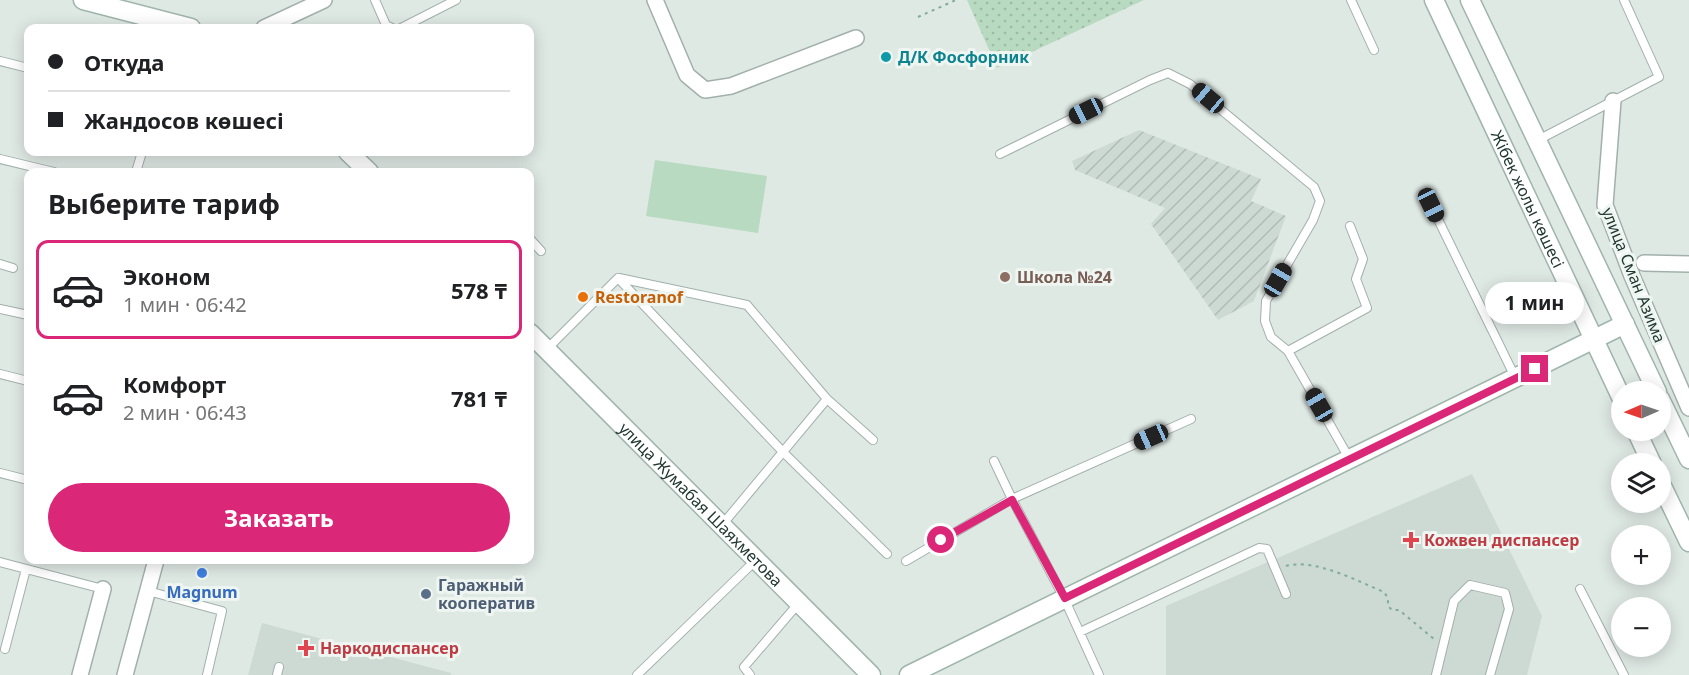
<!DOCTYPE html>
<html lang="ru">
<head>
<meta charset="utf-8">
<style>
  :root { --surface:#fff; --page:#f6f6f6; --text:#202124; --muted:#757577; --line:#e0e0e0; --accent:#db2777 }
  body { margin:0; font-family:"Noto Sans",sans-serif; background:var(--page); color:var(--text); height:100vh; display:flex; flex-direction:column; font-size:22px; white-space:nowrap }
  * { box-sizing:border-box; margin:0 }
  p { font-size:20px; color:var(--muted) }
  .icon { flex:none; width:33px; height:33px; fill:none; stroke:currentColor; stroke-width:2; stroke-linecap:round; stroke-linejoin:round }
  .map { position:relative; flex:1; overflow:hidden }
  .panel { position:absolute; left:24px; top:168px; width:510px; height:396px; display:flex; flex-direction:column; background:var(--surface); border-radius:12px; box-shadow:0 3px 15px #0003 }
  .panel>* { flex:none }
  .banner { position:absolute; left:24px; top:24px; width:510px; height:132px; border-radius:12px; box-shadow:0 3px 15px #0003; display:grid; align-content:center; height:132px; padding:0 24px; background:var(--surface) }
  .needle { width:39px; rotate:268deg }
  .controls { position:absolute; left:1611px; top:381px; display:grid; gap:12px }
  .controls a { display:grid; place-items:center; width:60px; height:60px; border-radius:50%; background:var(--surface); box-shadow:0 3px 15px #0003; font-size:30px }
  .end { position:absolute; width:27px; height:27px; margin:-14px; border:8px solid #db2777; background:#fff; box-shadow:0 0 0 3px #fff }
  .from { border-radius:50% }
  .bubble { position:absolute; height:42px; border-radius:21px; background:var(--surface); box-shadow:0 3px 15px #0003; font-size:20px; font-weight:700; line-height:42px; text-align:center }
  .car { position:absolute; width:18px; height:36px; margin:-18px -9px; border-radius:8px; box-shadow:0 0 4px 2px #0007; background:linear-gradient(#222 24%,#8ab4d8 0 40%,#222 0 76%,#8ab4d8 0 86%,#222 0) }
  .banner b { display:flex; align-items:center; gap:21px; height:57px; font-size:22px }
  .banner b+b { border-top:2px solid var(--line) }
  .banner i { width:15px; height:15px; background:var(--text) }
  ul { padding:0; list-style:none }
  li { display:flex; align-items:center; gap:18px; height:99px; margin:0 12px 9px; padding:0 12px; border:3px solid transparent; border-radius:12px }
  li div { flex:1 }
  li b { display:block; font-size:22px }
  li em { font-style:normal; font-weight:700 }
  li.on { border-color:var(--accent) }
  li>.icon { width:54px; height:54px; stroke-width:1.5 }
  h2 { padding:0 24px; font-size:27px; line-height:72px }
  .primary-button { display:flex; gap:12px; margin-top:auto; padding:12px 24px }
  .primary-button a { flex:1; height:69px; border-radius:36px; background:var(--accent); color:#fff; font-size:24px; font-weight:700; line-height:69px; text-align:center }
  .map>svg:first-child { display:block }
  .built { fill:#cdd9d3 }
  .industrial { fill:url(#industrial-furrows) }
  .grass { fill:url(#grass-dots) }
  .garden { fill:#b8dac0 }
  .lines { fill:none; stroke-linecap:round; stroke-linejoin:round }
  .lane-casing { stroke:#a2b0ab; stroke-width:10 }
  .street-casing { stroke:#a2b0ab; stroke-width:18 }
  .secondary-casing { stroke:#9fb5ac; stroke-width:21 }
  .path { stroke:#80ac9d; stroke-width:2; stroke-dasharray:3 4.5; stroke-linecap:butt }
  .lane { stroke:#fff; stroke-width:8 }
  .street { stroke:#fff; stroke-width:15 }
  .secondary { stroke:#fff; stroke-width:18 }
  .route { stroke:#db2777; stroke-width:8 }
  .culture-dot { fill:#0f9aa8; stroke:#eff6f2; stroke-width:2 }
  .education-dot { fill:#8d6e63; stroke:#eff6f2; stroke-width:2 }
  .food-dot { fill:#e8710a; stroke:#eff6f2; stroke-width:2 }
  .health-dot { fill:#e0444e; stroke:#eff6f2; stroke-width:2 }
  .shop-dot { fill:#3f7fe0; stroke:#eff6f2; stroke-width:2 }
  .service-dot { fill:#5c6f8a; stroke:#eff6f2; stroke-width:2 }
  .labels { text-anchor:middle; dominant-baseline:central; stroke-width:6; stroke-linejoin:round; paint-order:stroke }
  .culture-label { font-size:16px; font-weight:bold; fill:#0d838f; stroke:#eff6f2; text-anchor:start }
  .street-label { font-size:16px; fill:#213831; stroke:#eff6f2 }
  .education-label { font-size:16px; font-weight:bold; fill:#785e54; stroke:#eff6f2; text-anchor:start }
  .food-label { font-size:16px; font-weight:bold; fill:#c56008; stroke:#eff6f2; text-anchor:start }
  .health-label { font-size:16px; font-weight:bold; fill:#be3a42; stroke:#eff6f2; text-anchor:start }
  .service-label { font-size:16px; font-weight:bold; fill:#4e5e75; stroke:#eff6f2; text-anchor:start }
  .shop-label { font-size:16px; font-weight:bold; fill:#366cbe; stroke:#eff6f2 }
</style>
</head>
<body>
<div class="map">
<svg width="1689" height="675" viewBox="0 0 1689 675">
  <defs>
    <pattern id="industrial-furrows" width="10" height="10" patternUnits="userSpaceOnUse" patternTransform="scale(1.5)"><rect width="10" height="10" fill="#cdd9d3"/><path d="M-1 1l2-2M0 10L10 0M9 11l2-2" fill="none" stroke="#b0bbb6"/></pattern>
    <pattern id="grass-dots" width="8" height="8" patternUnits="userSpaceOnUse" patternTransform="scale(1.5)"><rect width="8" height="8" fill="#b8dac0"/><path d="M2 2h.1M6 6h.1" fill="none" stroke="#9ebca5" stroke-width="1.8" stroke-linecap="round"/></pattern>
  </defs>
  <rect width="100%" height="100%" fill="#dfe9e4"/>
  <path class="built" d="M1472,474L1542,616L1527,675H1166V606Z
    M262,623L451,673V675H248Z"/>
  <path class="industrial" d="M1139,130L1261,179L1251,201L1286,216L1254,301L1218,320L1151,224L1165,208L1075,170L1072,161Z"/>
  <path class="grass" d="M967,0H1144L997,68Z"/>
  <path class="garden" d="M655,160L767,176L758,233L646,216Z"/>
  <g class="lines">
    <g class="lane-casing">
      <path id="lane" d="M375,0L386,25L392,28
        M1351,0L1374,50
        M401,28L456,0
        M0,61L28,68
        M1538,140L1659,77L1624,0
        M1000,154L1150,80L1168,73L1190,84L1314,187L1320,201L1313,220L1266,301L1265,321L1271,337L1288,351L1349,458
        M0,159L54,172
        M136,172L142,152
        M1431,205L1515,377
        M530,239L541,251
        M0,264L13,268
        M619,278L747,305L827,399L873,440
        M0,309L28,315
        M546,350L618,278L783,452L887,554
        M1288,351L1367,308L1356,279L1363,259L1350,226
        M0,374L28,381
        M994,461L1012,499L1064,598L1099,675
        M0,473L28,480
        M722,525L827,399
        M906,561L1012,499L1191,419
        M0,562L103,589
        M1580,589L1624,675
        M148,591L222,611L207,675
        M1080,632L1259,548L1267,549L1286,594
        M5,649L26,569
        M277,675L279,667
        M637,675L755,561
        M750,675L744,667L798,604
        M1436,675L1454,601L1470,585L1505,593L1509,609L1490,675"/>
    </g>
    <g class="street-casing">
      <path id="street" d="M655,0L687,75L705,90L731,86L856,38
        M264,28L324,0
        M1613,101L1605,205L1632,276L1689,408
        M1644,263L1689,264
        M80,675L103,589
        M125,675L156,560"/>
    </g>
    <g class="secondary-casing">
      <g id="secondary">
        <path d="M83,0L191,28"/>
        <path id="s1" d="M1434,0L1622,399"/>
        <path d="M1470,0L1657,392"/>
        <path d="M348,152L369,172"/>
        <path id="s2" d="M530,333L871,675"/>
        <path d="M1660,399L1689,459"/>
        <path d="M1636,430L1652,464"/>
        <path d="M1660,482L1689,542"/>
        <path d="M909,675L1625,324"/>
      </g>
    </g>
    <path class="path" d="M918,17L956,0
      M1286,566C1315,558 1357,581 1384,592L1388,598V606L1392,610H1399L1434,639"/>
    <use href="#lane" class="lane"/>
    <use href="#street" class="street"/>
    <use href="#secondary" class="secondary"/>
  </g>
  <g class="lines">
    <path class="route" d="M941,540L1012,500L1065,598L1535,369"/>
  </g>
  <circle class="culture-dot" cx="886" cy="57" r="6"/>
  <circle class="education-dot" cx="1005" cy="277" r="6"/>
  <circle class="food-dot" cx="583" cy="297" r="6"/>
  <g class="health-dot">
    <path d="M1408 531h6v6h6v6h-6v6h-6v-6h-6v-6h6z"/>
    <path d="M303 639h6v6h6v6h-6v6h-6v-6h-6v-6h6z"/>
  </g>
  <circle class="shop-dot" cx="202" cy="573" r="6"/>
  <circle class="service-dot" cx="426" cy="594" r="6"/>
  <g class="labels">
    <g class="culture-label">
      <text x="898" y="57">Д/К Фосфорник</text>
    </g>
    <g class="street-label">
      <text stroke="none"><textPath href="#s1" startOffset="220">Жібек жолы көшесі</textPath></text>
      <text transform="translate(1634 275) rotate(68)">улица Сман Азима</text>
      <text stroke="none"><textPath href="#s2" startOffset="242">улица Жумабая Шаяхметова</textPath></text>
    </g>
    <g class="education-label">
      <text x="1017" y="277">Школа №24</text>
    </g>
    <g class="food-label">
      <text x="595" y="297">Restoranof</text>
    </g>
    <g class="health-label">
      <text x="1424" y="540">Кожвен диспансер</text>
      <text x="320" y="648">Наркодиспансер</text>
    </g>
    <g class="service-label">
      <text x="438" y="585">Гаражный<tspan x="438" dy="18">кооператив</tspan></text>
    </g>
    <g class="shop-label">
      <text x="202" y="592">Magnum</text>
    </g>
  </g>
</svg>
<div class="controls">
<a><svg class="needle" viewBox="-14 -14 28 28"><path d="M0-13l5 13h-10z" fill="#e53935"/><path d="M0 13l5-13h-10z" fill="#757577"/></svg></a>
<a><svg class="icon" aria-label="layers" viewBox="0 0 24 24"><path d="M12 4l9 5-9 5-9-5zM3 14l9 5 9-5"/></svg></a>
<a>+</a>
<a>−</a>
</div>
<i class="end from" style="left:941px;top:540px"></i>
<i class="end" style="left:1535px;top:369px"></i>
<div class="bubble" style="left:1485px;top:282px;width:99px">1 мин</div>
<i class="car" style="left:1208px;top:98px;rotate:310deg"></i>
<i class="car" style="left:1086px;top:111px;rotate:244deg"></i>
<i class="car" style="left:1431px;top:205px;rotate:154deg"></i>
<i class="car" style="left:1278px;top:280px;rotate:30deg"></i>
<i class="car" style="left:1319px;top:405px;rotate:330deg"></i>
<i class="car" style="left:1151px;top:437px;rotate:246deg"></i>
<div class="banner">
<b><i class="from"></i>Откуда</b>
<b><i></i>Жандосов көшесі</b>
</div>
<section class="panel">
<h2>Выберите тариф</h2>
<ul>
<li class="on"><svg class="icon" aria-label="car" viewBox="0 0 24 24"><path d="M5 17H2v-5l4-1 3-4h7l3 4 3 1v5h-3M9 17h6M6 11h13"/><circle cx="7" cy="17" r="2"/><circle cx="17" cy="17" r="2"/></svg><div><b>Эконом</b><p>1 мин · 06:42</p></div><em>578 ₸</em></li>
<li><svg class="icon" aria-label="car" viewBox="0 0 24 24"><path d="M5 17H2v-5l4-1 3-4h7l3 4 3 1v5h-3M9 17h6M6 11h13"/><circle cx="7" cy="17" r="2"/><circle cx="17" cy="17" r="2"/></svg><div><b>Комфорт</b><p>2 мин · 06:43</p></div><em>781 ₸</em></li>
</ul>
<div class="primary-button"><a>Заказать</a></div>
</section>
</div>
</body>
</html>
